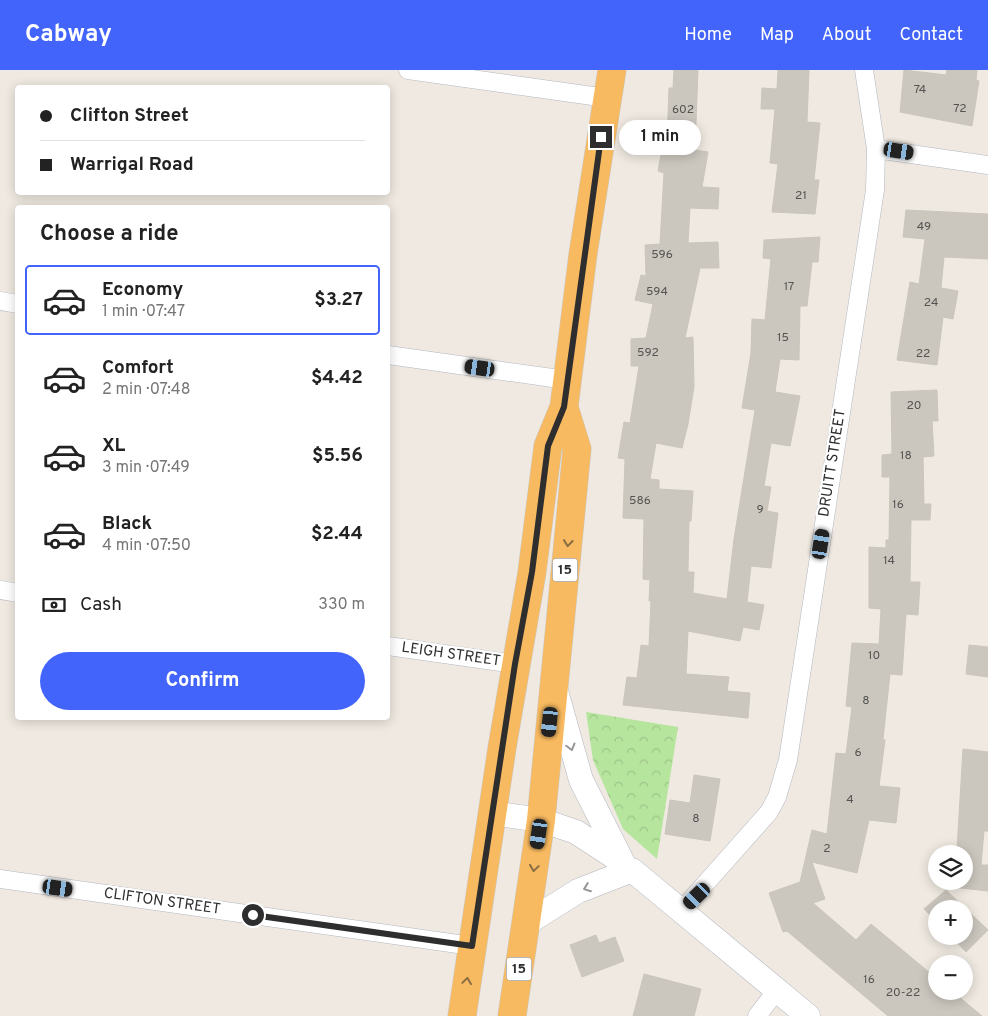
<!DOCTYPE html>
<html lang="en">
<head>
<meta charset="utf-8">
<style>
  :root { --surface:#fff; --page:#f6f6f6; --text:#222; --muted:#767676; --line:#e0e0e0; --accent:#4264fb }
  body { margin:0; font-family:Overpass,sans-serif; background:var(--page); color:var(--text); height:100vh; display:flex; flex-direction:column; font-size:19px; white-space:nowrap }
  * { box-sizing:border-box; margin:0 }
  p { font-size:16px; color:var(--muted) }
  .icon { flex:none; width:28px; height:28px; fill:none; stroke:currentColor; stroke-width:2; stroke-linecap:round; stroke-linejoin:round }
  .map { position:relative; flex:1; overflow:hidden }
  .details { position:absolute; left:15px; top:135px; width:375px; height:515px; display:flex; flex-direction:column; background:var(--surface); border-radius:5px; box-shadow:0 2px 12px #0003 }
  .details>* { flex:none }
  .guide { position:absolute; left:15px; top:15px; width:375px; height:110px; border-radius:5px; box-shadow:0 2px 12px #0003; display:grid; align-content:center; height:110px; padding:0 25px; background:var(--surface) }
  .controls { position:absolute; left:928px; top:775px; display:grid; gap:10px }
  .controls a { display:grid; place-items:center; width:45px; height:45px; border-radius:50%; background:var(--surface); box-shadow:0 2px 12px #0003; font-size:25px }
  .end { position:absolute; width:22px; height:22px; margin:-11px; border:6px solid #2e2e2e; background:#fff; box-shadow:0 0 0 2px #fff }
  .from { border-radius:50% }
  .bubble { position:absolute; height:35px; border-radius:18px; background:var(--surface); box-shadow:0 2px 12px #0003; font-size:16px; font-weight:700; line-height:35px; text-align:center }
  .car { position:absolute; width:15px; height:30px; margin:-15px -8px; border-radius:6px; box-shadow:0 0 4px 1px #0007; background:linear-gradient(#222 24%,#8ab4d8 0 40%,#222 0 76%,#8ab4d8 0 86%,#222 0) }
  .guide b { display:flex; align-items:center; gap:18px; height:48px; font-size:19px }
  .guide b+b { border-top:1px solid var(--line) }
  .guide i { width:12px; height:12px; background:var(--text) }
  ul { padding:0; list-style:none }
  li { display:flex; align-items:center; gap:15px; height:70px; margin:0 10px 8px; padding:0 15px; border:2px solid transparent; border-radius:5px }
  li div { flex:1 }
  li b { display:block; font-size:19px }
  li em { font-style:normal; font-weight:700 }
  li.on { border-color:var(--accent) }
  li>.icon { width:45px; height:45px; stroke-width:1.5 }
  h2 { padding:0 25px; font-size:22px; line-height:60px }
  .pay { display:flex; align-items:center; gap:12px; height:55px; padding:0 25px; font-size:19px }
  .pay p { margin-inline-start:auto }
  .action { display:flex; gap:10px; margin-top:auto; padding:10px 25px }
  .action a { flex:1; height:58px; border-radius:30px; background:var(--accent); color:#fff; font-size:20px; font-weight:700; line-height:58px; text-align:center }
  header { display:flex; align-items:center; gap:30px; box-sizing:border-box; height:70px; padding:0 25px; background:var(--accent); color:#fff }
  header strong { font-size:24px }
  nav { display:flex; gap:28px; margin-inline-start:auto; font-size:18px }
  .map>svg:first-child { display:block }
  .park { fill:url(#park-crowns) }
  .building { fill:#cbc7bf; stroke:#cbc5ba }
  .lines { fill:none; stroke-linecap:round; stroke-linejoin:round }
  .minor-casing { stroke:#b4b7c1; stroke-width:19 }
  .secondary-casing { stroke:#b4b7c1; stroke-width:25 }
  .trunk-casing { stroke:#c9c9c9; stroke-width:29 }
  .minor { stroke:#fff; stroke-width:18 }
  .secondary { stroke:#fff; stroke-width:24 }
  .trunk { stroke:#f8ba60; stroke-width:28 }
  .oneway { stroke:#896d44 }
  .oneway2 { stroke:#969696 }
  .route { stroke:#2e2e2e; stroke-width:6 }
  .labels { text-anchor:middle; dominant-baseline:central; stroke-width:4.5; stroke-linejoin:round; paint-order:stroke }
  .number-label { font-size:12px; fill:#555452 }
  .shield { fill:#fff; stroke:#6d6d6d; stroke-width:1 }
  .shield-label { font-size:14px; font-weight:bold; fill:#2e2e2e }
  .street-label { font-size:15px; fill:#2e2e2e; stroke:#fff }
</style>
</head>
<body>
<header>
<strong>Cabway</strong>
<nav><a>Home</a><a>Map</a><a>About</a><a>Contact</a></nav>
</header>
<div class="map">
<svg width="988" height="946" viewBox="0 0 988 946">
  <defs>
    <pattern id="park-crowns" width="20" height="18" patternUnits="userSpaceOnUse" patternTransform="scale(1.25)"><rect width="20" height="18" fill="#b6e59e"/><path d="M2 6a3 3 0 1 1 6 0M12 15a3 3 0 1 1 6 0" fill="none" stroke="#9dc588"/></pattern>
  </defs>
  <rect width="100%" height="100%" fill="#efe9e1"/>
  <path class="park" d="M586,642L678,657L657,789L623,759L593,690Z"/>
  <path class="building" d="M674,0H698L695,80L708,82L702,117L719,118L718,139L690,138L688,173L718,172L719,198H700L685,268L693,267L694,317L688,354L682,378L656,373L650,409L659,410V419L693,421L691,451H689L688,502H694L693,523L727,529L734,469L755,340L742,338L751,283L752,249L765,250L771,189L763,188L764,170L820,167L818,192H812L807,236H800L799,290L780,289L775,322L800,326L790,376L771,373L764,416L771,417L767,441L778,443L771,498L751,496L747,532L764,535L759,560L743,557L740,571L688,561L686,604L729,607L727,621L750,623L748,648L623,635L627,607L637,608L641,575L649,576L651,531H649L650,510L643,509L644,449L623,448L625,389L618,388L624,352L630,353L639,296H631V269L646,268L653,234L635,230L641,205L646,206L645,175L660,174L664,103L658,101L663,74H667L669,18H673Z
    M778,0H809L807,52L820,53L814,110H819L815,144L772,142L778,94L770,93L775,39H761L762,18L777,19Z
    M904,0L946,5L947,0H977L976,10L979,11L972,56L900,42Z
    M906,140L988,144V189L944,187L941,218L958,221L953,249L943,247L937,295L897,290L910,212L919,214L925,169L903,167Z
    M937,320L938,351H932L934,386L923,387L924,434H931L930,450H911L910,512H920L918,545L906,544L902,605L890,604L883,669L885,670L879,716L900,718L896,753L869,750L857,803L812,792L825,829L813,833L856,870L871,854L936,908V921H952L982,946H888L787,861L783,862L769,823L800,812L812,760L827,764L836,683L846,684L852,637L846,636L852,573L879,574L881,539L869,538V477L886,478V470H889L890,407H882V385L892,384L891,322Z
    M969,575L988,577V607L966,604Z
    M963,679L988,682V761H984L981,795H988V821L942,816V811H964V784H944L945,778L957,779Z
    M694,705L720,709L710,771L665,764L670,730L690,733Z
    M946,820L988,860L966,882L951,866H964V839H936V851L924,839Z
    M596,865L599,873L615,867L624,891L582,907L570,875Z
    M644,904L701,919L694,946H633Z"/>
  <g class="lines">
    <g class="minor-casing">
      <path id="minor" d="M408,0L607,28
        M876,79L988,95
        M0,231L18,234
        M388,285L567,310
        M0,520L18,523
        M388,576L515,594
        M0,809L472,876
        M682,840L769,742L777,727L788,690L875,120L876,79L864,0
        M757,946L777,920"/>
    </g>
    <g class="secondary-casing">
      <path id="secondary" d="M556,621L581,710L623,793
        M492,743L541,750L576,762L622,792
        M527,853L578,821L632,800L808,946"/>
    </g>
    <g class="trunk-casing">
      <path id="trunk" d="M462,946L502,678L532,502L548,376L564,337L583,184L612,0
        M512,946L541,750L577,379L564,337"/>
    </g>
    <use href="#minor" class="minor"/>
    <use href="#secondary" class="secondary"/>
    <use href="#trunk" class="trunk"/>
  </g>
  <defs><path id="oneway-chevron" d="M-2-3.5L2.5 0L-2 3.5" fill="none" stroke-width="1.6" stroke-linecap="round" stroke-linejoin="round" transform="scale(1.25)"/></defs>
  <g class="oneway">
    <use href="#oneway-chevron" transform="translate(568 473) rotate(96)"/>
    <use href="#oneway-chevron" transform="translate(534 798) rotate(98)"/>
    <use href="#oneway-chevron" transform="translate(467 911) rotate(-82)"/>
  </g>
  <g class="oneway2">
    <use href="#oneway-chevron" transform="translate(571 677) rotate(75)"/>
    <use href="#oneway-chevron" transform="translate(587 818) rotate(159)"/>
  </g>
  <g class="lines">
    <path class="route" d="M253,845L472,876L515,594L532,502L548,376L564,337L601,67"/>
  </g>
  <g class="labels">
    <g class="number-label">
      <text x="920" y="20">74</text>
      <text x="960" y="39">72</text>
      <text x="683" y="40">602</text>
      <text x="801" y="126">21</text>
      <text x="924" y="157">49</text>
      <text x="662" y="185">596</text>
      <text x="789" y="217">17</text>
      <text x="657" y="222">594</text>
      <text x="931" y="233">24</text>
      <text x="783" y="268">15</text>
      <text x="648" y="283">592</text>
      <text x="923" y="284">22</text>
      <text x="914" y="336">20</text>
      <text x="906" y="386">18</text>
      <text x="640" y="431">586</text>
      <text x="898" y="435">16</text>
      <text x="760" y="440">9</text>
      <text x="889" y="491">14</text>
      <text x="874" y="586">10</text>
      <text x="866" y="631">8</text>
      <text x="858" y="683">6</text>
      <text x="850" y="730">4</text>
      <text x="696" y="749">8</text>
      <text x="827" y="779">2</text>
      <text x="869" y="910">16</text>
      <text x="903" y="923">20-22</text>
    </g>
    <g class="shield">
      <rect x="552.5" y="488.5" width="25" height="23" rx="4"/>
      <rect x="506.5" y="887.5" width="25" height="23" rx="4"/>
    </g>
    <g class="shield-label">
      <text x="565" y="500">15</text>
      <text x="519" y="899">15</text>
    </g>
    <g class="street-label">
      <text transform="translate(833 393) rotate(-81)">DRUITT STREET</text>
      <text transform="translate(451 585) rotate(8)">LEIGH STREET</text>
      <text transform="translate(162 832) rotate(8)">CLIFTON STREET</text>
    </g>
  </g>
</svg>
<div class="controls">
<a><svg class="icon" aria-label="layers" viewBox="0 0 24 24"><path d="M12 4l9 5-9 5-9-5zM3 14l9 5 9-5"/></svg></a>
<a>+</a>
<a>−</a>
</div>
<i class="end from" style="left:253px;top:845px"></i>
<i class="end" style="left:601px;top:67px"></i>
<div class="bubble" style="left:619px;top:50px;width:82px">1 min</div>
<i class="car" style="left:899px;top:81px;rotate:99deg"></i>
<i class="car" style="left:480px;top:298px;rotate:278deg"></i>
<i class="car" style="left:821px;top:474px;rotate:9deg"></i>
<i class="car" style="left:550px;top:652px;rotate:186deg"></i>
<i class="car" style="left:539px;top:764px;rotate:188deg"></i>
<i class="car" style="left:58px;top:818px;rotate:98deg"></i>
<i class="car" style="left:697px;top:826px;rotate:226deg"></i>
<div class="guide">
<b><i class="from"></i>Clifton Street</b>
<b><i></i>Warrigal Road</b>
</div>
<section class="details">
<h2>Choose a ride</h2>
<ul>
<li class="on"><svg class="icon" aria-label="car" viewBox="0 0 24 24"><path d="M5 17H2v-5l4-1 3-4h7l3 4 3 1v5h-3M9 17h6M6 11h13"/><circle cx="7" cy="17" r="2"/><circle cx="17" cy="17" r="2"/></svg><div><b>Economy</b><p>1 min · 07:47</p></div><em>$3.27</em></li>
<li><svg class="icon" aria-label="car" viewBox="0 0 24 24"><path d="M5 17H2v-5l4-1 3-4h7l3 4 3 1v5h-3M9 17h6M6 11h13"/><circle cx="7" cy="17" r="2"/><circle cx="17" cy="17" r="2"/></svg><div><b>Comfort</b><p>2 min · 07:48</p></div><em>$4.42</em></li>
<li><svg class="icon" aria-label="car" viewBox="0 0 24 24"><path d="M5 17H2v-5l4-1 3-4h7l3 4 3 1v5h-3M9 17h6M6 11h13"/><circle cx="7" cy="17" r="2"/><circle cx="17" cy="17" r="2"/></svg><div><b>XL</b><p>3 min · 07:49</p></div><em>$5.56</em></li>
<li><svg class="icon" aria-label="car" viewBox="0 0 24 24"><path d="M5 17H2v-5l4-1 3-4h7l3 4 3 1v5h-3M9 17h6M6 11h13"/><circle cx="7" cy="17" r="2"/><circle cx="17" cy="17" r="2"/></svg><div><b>Black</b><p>4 min · 07:50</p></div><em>$2.44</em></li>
</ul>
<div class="pay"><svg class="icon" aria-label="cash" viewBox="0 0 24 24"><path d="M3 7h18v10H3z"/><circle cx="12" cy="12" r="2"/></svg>Cash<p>330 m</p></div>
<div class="action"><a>Confirm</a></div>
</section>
</div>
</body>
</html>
